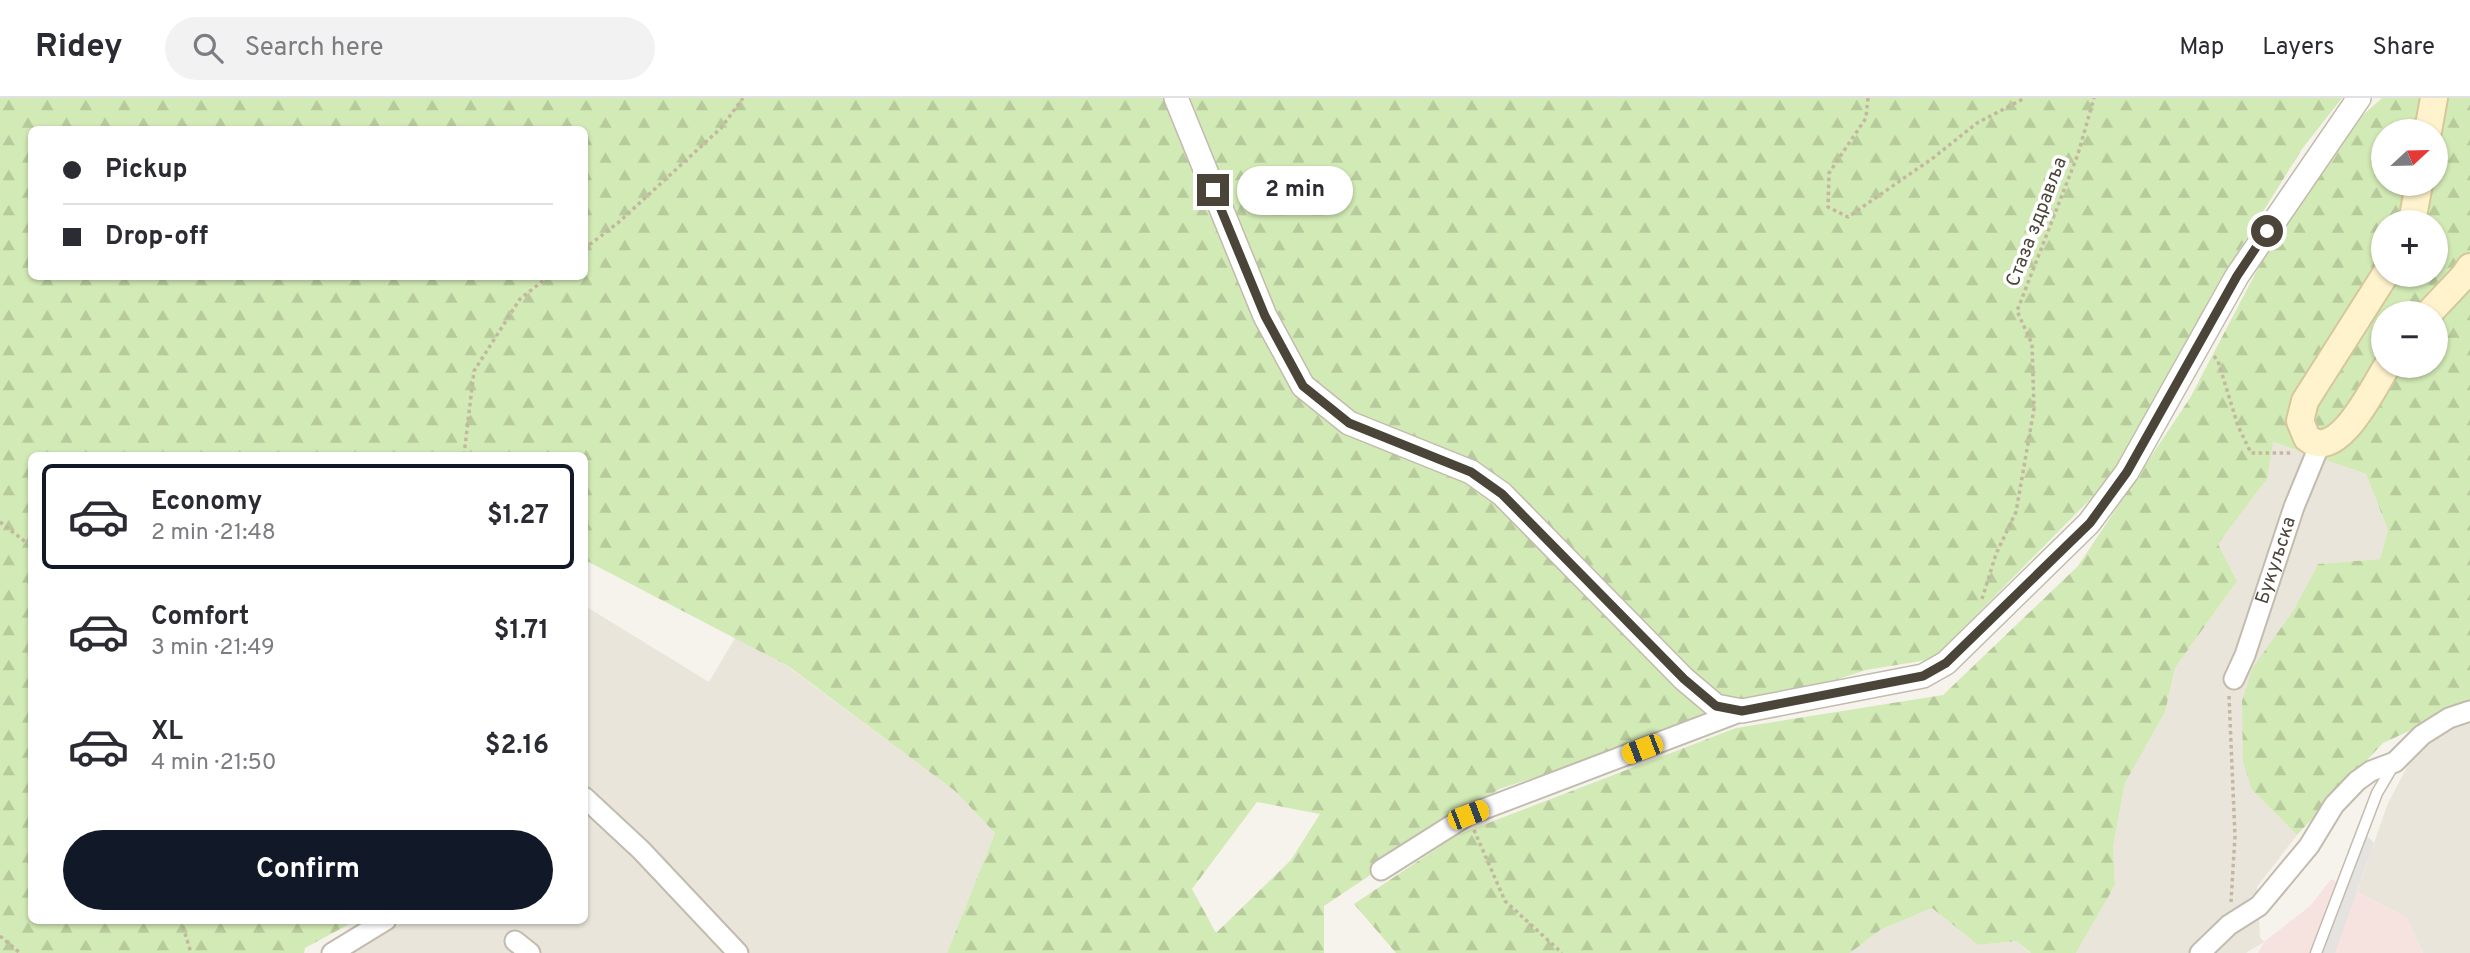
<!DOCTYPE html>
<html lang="en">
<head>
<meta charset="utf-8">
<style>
  :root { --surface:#fff; --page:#f2f2f3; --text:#2b2b33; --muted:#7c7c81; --line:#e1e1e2; --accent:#111827 }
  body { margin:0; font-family:Overpass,sans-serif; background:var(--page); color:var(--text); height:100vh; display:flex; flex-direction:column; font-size:26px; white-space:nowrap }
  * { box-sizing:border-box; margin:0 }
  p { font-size:23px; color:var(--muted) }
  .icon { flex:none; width:38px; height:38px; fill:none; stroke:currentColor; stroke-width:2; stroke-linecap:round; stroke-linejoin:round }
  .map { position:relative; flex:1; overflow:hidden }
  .details { position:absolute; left:28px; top:354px; width:560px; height:472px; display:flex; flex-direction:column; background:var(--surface); border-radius:10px; box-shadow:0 2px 5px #0004 }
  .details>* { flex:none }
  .guide { position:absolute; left:28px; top:28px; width:560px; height:154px; border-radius:10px; box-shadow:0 2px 5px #0004; display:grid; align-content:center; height:154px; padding:0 35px; background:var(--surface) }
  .needle { width:46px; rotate:68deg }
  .controls { position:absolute; left:2371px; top:21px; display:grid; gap:14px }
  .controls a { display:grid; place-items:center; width:77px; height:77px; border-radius:50%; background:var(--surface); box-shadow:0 2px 5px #0004; font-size:35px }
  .end { position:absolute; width:32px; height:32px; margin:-16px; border:9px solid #4b4439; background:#fff; box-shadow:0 0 0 4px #fff }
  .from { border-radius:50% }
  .bubble { position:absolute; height:49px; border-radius:24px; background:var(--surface); box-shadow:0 2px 5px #0004; font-size:23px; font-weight:700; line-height:49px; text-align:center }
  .car { position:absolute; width:21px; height:42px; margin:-21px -10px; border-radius:9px; box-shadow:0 0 5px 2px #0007; background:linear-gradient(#f5c518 24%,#345 0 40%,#f5c518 0 76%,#345 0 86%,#f5c518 0) }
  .guide b { display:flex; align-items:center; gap:24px; height:66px; font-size:26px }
  .guide b+b { border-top:2px solid var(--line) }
  .guide i { width:18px; height:18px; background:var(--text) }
  ul { padding:12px 0 0; list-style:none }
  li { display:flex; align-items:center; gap:21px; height:105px; margin:0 14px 10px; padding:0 21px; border:4px solid transparent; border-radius:10px }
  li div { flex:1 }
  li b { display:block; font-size:26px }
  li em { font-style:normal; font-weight:700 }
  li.current { border-color:var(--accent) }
  li>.icon { width:63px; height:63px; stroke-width:1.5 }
  .action { display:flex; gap:14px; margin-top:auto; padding:14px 35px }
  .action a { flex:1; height:80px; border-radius:42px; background:var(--accent); color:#fff; font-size:28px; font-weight:700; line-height:80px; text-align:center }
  header { display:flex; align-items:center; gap:42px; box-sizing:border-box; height:98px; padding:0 35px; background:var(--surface); border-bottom:2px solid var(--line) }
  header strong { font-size:33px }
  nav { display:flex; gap:38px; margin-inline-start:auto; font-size:24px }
  .search { width:490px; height:63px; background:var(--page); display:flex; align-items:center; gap:18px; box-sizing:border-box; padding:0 24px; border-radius:38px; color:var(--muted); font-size:26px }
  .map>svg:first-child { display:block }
  .residential { fill:#eae5da }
  .medical { fill:#f6e3e0 }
  .forest { fill:url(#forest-firs); fill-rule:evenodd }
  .parking { fill:#e5e3e0 }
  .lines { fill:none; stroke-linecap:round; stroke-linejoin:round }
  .service-casing { stroke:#c2bbae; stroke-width:13 }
  .minor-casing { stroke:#c2bbae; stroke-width:23 }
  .tertiary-casing { stroke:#c2bbae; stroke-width:26 }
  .secondary-casing { stroke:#d6c79b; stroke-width:30 }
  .path { stroke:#c4b79f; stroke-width:3.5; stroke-dasharray:3.5 3.5; stroke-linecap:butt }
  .service { stroke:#fff; stroke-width:10 }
  .minor { stroke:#fff; stroke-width:19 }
  .tertiary { stroke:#fff; stroke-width:23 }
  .secondary { stroke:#fff3cd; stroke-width:26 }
  .route { stroke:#4b4439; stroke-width:9 }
  .labels { text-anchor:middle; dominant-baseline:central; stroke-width:7; stroke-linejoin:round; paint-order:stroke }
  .street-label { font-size:19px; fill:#4b4439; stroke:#fff }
</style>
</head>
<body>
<header>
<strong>Ridey</strong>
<div class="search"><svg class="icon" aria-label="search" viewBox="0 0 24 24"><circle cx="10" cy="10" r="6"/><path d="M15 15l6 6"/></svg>Search here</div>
<nav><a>Map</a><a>Layers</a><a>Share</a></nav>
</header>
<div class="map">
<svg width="2470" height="855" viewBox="0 0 2470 855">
  <defs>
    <pattern id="forest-firs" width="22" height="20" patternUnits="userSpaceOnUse" patternTransform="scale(1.75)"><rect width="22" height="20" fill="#d2eab5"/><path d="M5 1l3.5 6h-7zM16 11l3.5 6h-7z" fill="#b6ca9c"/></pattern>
  </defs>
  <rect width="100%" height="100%" fill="#f6f3ec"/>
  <path class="residential" d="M2272,344L2366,376L2388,432L2380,461L2318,466L2293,513L2252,692L2297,737L2257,789L2260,839L2264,844L2246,855H2076L2115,787L2113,749L2125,685L2165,614L2175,570L2237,483L2218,446L2267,381Z
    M585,508L709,584L735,540L787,568L955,693L995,735L947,855H353L405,823L584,822Z
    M2470,605V855H2423L2406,819L2357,794L2388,705L2432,622Z
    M1932,810L1978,847L2017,843L2030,855H1850L1880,832Z"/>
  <path class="medical" d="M2331,781L2406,819L2423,855H2258L2264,844L2310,808Z"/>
  <path class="forest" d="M0,0H2342L2302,51L2218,186L2114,377L1933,561L1866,572L1499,691L1324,808V855H947L995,735L955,693L788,568L585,462L584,357H32V822L355,823L305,850L304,855H0ZM32,32H584V178H32ZM1257,704L1320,716L1291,762L1216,835L1192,791Z
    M2382,0H2470V605L2383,645L2297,737L2252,692L2243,664L2242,603L2252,571L2293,513L2318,466L2380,461L2388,432L2366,376L2273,344L2267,381L2218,446L2237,483L2175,570L2165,614L2125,685L2113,749L2115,787L2076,855H2031L2017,843L1978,847L1932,810L1880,832L1850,855H1396L1354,806L1457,737L1736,630L1943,597L2078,468L2190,300L2317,58ZM2384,33H2436V86H2384ZM2384,124H2436V177H2384ZM2384,215H2436V268H2384Z"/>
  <path class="parking" d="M2362,733L2374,745L2335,855H2316Z"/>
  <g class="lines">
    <g class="service-casing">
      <path id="service" d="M2316,855L2377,695L2393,668"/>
    </g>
    <g class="minor-casing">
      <g id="minor">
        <path id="s1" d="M2234,581L2245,557L2294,409L2320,346"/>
        <path d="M584,699L641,752L738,855"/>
        <path d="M1381,772L1468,717L1742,613"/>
        <path d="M515,843L530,855"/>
        <path d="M332,855L386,822"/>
        <path d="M2200,855L2229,827L2259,808L2309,748L2334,707L2357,683L2371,673L2395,664L2422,637L2449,620L2470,613"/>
      </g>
    </g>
    <g class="tertiary-casing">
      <path id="tertiary" d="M1176,0L1265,218L1303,288L1349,325L1471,374L1502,396L1684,581L1716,608L1742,613L1923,578L1946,565L2089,425L2127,374L2237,178L2359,0"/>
    </g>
    <g class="secondary-casing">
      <path id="secondary" d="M2428,33L2434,0
        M2412,124L2419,86
        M2385,177L2305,303L2300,323L2307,340C2338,366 2374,288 2387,268
        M2429,215L2464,178L2470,169"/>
    </g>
    <path class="path" d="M1868,0L1866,20L1829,75L1828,109L1848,119L1933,60L1977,25L2025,0
      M584,151L619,124L721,30L743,0
      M2214,258L2218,263L2238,328L2251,355H2293
      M464,357L474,273L520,201L549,178
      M0,424L32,449
      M1982,501L1996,456L2016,414L2034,311L2032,246L2017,213L2078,56L2094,0
      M2229,598L2235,738L2231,804
      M1474,732L1505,803L1562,855
      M181,822L191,855
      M0,838L20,855"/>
    <use href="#service" class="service"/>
    <use href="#minor" class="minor"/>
    <use href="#tertiary" class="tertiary"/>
    <use href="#secondary" class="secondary"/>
  </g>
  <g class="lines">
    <path class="route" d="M1213,92L1265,218L1303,288L1349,325L1471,374L1502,396L1684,581L1716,608L1742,613L1923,578L1946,565L2090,425L2127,374L2237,178L2267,133"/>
  </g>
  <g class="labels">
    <g class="street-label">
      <text transform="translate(2037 124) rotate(-69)">Стаза здравља</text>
      <text stroke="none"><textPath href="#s1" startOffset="126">Букуљска</textPath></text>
    </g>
  </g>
</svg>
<div class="controls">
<a><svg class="needle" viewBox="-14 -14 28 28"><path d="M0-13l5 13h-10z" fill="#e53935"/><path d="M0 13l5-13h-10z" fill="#7c7c81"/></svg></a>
<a>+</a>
<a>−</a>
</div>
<i class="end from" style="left:2267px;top:133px"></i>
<i class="end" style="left:1213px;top:92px"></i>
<div class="bubble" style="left:1237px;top:68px;width:116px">2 min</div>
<i class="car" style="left:1642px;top:651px;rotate:249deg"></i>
<i class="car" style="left:1468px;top:717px;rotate:69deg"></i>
<div class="guide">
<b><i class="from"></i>Pickup</b>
<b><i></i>Drop-off</b>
</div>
<section class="details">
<ul>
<li class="current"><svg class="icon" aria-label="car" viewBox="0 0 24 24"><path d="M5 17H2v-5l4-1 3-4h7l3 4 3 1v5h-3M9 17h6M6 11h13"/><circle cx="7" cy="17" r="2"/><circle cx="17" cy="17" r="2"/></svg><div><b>Economy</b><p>2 min · 21:48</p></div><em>$1.27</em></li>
<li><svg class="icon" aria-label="car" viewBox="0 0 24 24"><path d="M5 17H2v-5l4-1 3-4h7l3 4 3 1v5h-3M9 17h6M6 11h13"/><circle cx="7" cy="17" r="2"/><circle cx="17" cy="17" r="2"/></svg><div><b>Comfort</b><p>3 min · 21:49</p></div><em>$1.71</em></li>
<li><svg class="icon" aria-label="car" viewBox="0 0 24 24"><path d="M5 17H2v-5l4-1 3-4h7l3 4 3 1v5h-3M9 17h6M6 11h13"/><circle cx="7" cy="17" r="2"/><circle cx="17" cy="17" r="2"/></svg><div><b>XL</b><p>4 min · 21:50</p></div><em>$2.16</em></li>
</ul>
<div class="action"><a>Confirm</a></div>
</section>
</div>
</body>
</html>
